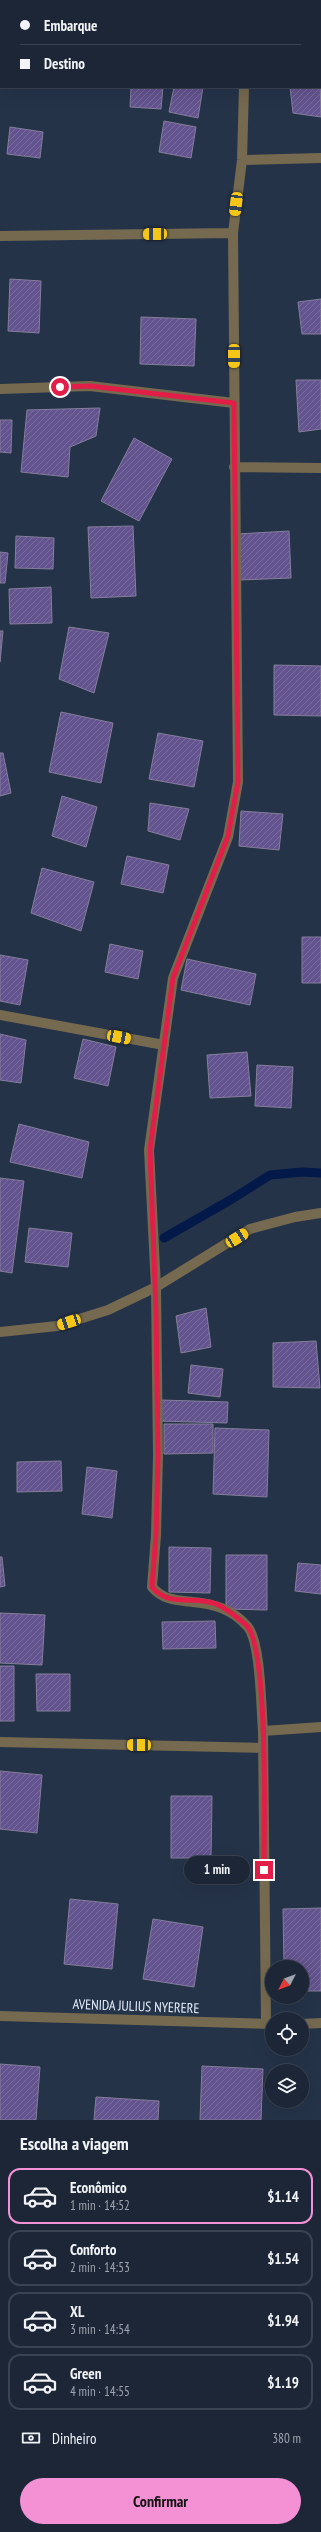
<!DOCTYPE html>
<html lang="pt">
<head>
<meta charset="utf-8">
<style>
  :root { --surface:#1c2637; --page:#252e3f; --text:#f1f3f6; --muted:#a0a5ad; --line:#3a4352; --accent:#f491d4 }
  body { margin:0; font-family:"PT Sans Narrow",sans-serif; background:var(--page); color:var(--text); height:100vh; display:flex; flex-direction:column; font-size:15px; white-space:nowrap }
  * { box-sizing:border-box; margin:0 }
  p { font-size:13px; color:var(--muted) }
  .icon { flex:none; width:22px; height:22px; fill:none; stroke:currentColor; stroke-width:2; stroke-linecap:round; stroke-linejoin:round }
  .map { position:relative; height:2120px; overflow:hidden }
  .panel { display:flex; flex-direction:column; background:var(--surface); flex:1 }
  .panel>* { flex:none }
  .hud { position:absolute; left:0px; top:0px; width:321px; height:88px; box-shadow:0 4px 16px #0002,0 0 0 1px var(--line); display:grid; align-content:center; height:88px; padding:0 20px; background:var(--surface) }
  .needle { width:26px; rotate:228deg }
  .controls { position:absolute; left:265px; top:1960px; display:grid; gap:8px }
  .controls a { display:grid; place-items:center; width:44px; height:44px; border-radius:50%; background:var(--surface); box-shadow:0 4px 16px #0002,0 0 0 1px var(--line); font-size:20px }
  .end { position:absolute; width:18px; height:18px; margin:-9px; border:5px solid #e11d48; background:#fff; box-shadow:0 0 0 2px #fff }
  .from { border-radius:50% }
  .bubble { position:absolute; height:28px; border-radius:14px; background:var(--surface); box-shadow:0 4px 16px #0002,0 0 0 1px var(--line); font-size:13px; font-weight:800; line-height:28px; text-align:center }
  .car { position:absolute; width:12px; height:24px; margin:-12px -6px; border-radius:5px; box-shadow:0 0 3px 1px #0007; background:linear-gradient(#f5c518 24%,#345 0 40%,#f5c518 0 76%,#345 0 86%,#f5c518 0) }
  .hud b { display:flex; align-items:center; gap:14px; height:38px; font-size:15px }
  .hud b+b { border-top:1px solid var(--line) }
  .hud i { width:10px; height:10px; background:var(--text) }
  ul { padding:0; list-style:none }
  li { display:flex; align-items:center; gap:12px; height:56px; margin:0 8px 6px; padding:0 12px; border:2px solid var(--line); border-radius:12px }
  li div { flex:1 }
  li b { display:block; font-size:15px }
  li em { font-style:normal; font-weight:800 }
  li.current { border-color:var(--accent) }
  li>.icon { width:36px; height:36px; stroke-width:1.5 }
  h2 { padding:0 20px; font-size:18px; line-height:48px }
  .pay { display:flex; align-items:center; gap:10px; height:44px; padding:0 20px; font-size:15px }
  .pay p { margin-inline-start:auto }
  .action { display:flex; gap:8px; margin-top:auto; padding:8px 20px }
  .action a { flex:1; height:46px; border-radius:24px; background:var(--accent); color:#111; font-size:16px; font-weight:800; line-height:46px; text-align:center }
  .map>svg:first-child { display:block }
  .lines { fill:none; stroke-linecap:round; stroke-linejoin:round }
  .stream { stroke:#021949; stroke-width:9 }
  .building { fill:url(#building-hatch); stroke:#857e9b }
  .minor { stroke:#756a4f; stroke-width:10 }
  .tertiary { stroke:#756a4f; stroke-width:10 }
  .route { stroke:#e11d48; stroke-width:5 }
  .labels { text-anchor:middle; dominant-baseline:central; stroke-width:3; stroke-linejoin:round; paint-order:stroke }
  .street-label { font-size:14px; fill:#e3ecfb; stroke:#253349 }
</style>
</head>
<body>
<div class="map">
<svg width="321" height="2120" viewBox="0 0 321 2120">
  <defs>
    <pattern id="building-hatch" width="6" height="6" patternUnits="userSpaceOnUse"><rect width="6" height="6" fill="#63538e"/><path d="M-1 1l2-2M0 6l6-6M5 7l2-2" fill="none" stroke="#796c9f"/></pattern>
  </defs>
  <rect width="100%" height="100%" fill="#253349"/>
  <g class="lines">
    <path class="stream" d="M164,1238L232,1199L270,1175L302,1172L321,1173"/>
  </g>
  <path class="building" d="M282,0H321V45L320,1Z
    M0,46H1L0,74Z
    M320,50H321L320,69Z
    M320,76L321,117L293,113L290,87H320Z
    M131,87H163L161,109L130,107Z
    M174,87H203L198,118L169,112Z
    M164,121L196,127L191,158L159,152Z
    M10,127L43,132L40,158L7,154Z
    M10,279L41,281L39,333L8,331Z
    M321,299V334H302L298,302Z
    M141,317L196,319L194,366L140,364Z
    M296,380H321V429L299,432Z
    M100,408L96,436L70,447L68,477L21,472L27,410Z
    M0,420H12L11,453L0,452Z
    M134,438L172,459L139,521L101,501Z
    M133,526L136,596L91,598L88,527Z
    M289,531L291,578L239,580L237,534Z
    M16,536L54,538L53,569L15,568Z
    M0,552L8,553L5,583H0Z
    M51,587L52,623L10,624L9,589Z
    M69,627L109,633L94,693L59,679Z
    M0,631H3L0,662Z
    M274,665L321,666V716L274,715Z
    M61,712L113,723L101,783L49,772Z
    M158,733L203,741L194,787L149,779Z
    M0,753H3L11,793L0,796Z
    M62,796L97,807L86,847L52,836Z
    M150,803L189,809L180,840L148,831Z
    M241,811L283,814L279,850L239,846Z
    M127,856L169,865L163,893L121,884Z
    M42,868L94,882L81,931L31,913Z
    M302,937H321V983H302Z
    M110,944L143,951L138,979L105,972Z
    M0,955L28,960L20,1005L0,1001Z
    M187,959L256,974L250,1005L181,990Z
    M0,1034L26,1040L21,1083L0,1080Z
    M83,1039L116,1047L108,1086L74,1078Z
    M247,1052L251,1096L210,1098L207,1055Z
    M257,1065L293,1067L291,1108L255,1106Z
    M19,1124L89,1142L82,1178L10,1162Z
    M0,1178L24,1181L12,1273L0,1271Z
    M29,1228L72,1233L68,1267L25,1262Z
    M206,1308L211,1347L181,1353L176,1316Z
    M316,1341L320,1388L273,1387V1343Z
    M191,1365L223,1369L220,1397L188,1393Z
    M160,1400L228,1402L227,1423L159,1421Z
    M164,1424H213V1453L164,1454Z
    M215,1428L269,1430L267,1497L213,1494Z
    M61,1461L62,1491L17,1492V1462Z
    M87,1467L117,1471L112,1518L82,1514Z
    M169,1547L211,1548L210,1593L169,1592Z
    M226,1555H267V1610L226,1609Z
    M0,1557H2L5,1586L0,1587Z
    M298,1563L321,1565V1594L295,1591Z
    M0,1613L45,1615L42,1665L0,1663Z
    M215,1621L216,1648L163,1649L162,1622Z
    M0,1666H14V1721H0Z
    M36,1674H70V1711H37Z
    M0,1771L42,1775L37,1833L0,1829Z
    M171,1796H212L211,1858H171Z
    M70,1899L118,1904L112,1969L64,1964Z
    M321,1908V1991H302V1967H284L283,1909Z
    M153,1919L203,1927L194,1987L143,1979Z
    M0,2064L40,2067L36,2120H0Z
    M202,2066L263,2069L261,2120H200Z
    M96,2097L159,2101L158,2120H94Z"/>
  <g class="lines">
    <path class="minor" d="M247,1V0
      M244,87L242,160L233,233L238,782L228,837L173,978L149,1150L156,1287L250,1229L295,1217L321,1213
      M242,160L321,158
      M0,236L233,233
      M0,389L90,386L234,403
      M234,467L321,468
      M0,1015L164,1045
      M0,1332L57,1326L108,1310L156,1287L158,1456L156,1535L152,1587C163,1600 176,1600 193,1602C214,1604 232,1609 247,1626C261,1640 261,1709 263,1731
      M0,1742L263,1748
      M266,2024L263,1731L321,1727"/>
    <path class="tertiary" d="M0,2016L272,2024
      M302,2024L321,2023"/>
  </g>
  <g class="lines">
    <path class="route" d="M60,387L90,386L234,403L238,782L228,836L173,978L150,1150L156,1310L158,1456L156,1535L152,1587C169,1608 194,1595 216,1604C226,1608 238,1618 246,1625C269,1644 264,1833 264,1870"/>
  </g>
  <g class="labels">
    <g class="street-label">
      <text transform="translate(136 2006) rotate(2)">AVENIDA JULIUS NYERERE</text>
    </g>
  </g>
</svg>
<div class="controls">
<a><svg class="needle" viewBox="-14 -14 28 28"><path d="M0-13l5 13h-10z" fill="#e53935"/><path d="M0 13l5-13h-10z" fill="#a0a5ad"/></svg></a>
<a><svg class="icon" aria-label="locate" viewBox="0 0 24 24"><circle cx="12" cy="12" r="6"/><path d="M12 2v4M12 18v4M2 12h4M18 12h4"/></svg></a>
<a><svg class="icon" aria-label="layers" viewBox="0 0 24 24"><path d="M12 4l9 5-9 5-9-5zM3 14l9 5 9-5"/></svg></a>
</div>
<i class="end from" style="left:60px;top:387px"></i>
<i class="end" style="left:264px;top:1870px"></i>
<div class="bubble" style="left:184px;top:1856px;width:66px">1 min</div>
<i class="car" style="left:236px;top:204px;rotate:187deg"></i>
<i class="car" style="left:155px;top:234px;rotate:269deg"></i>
<i class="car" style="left:234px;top:356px;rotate:180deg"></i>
<i class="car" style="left:119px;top:1037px;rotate:101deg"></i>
<i class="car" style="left:237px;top:1238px;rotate:58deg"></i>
<i class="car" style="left:69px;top:1322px;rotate:252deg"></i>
<i class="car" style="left:139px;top:1745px;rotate:271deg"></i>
<div class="hud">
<b><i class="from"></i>Embarque</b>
<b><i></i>Destino</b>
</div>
</div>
<section class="panel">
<h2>Escolha a viagem</h2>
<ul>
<li class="current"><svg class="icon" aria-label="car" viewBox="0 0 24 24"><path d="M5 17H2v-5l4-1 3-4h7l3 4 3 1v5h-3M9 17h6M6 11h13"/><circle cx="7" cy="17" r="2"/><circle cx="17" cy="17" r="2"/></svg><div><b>Econômico</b><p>1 min · 14:52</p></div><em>$1.14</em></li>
<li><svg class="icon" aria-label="car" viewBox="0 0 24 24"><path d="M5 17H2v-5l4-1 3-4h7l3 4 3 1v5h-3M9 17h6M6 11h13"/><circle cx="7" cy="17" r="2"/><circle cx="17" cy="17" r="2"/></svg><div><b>Conforto</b><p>2 min · 14:53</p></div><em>$1.54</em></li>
<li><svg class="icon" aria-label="car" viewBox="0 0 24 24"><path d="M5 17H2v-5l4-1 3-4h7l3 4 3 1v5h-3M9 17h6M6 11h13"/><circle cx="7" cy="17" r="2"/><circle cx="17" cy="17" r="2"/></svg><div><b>XL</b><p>3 min · 14:54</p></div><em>$1.94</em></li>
<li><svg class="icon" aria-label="car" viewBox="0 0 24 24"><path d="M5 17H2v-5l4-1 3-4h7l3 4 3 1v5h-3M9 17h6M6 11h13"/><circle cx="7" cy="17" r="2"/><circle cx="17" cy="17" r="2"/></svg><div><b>Green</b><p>4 min · 14:55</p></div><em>$1.19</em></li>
</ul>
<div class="pay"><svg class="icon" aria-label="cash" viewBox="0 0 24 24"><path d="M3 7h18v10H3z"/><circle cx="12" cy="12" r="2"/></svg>Dinheiro<p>380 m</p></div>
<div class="action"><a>Confirmar</a></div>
</section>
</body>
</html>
